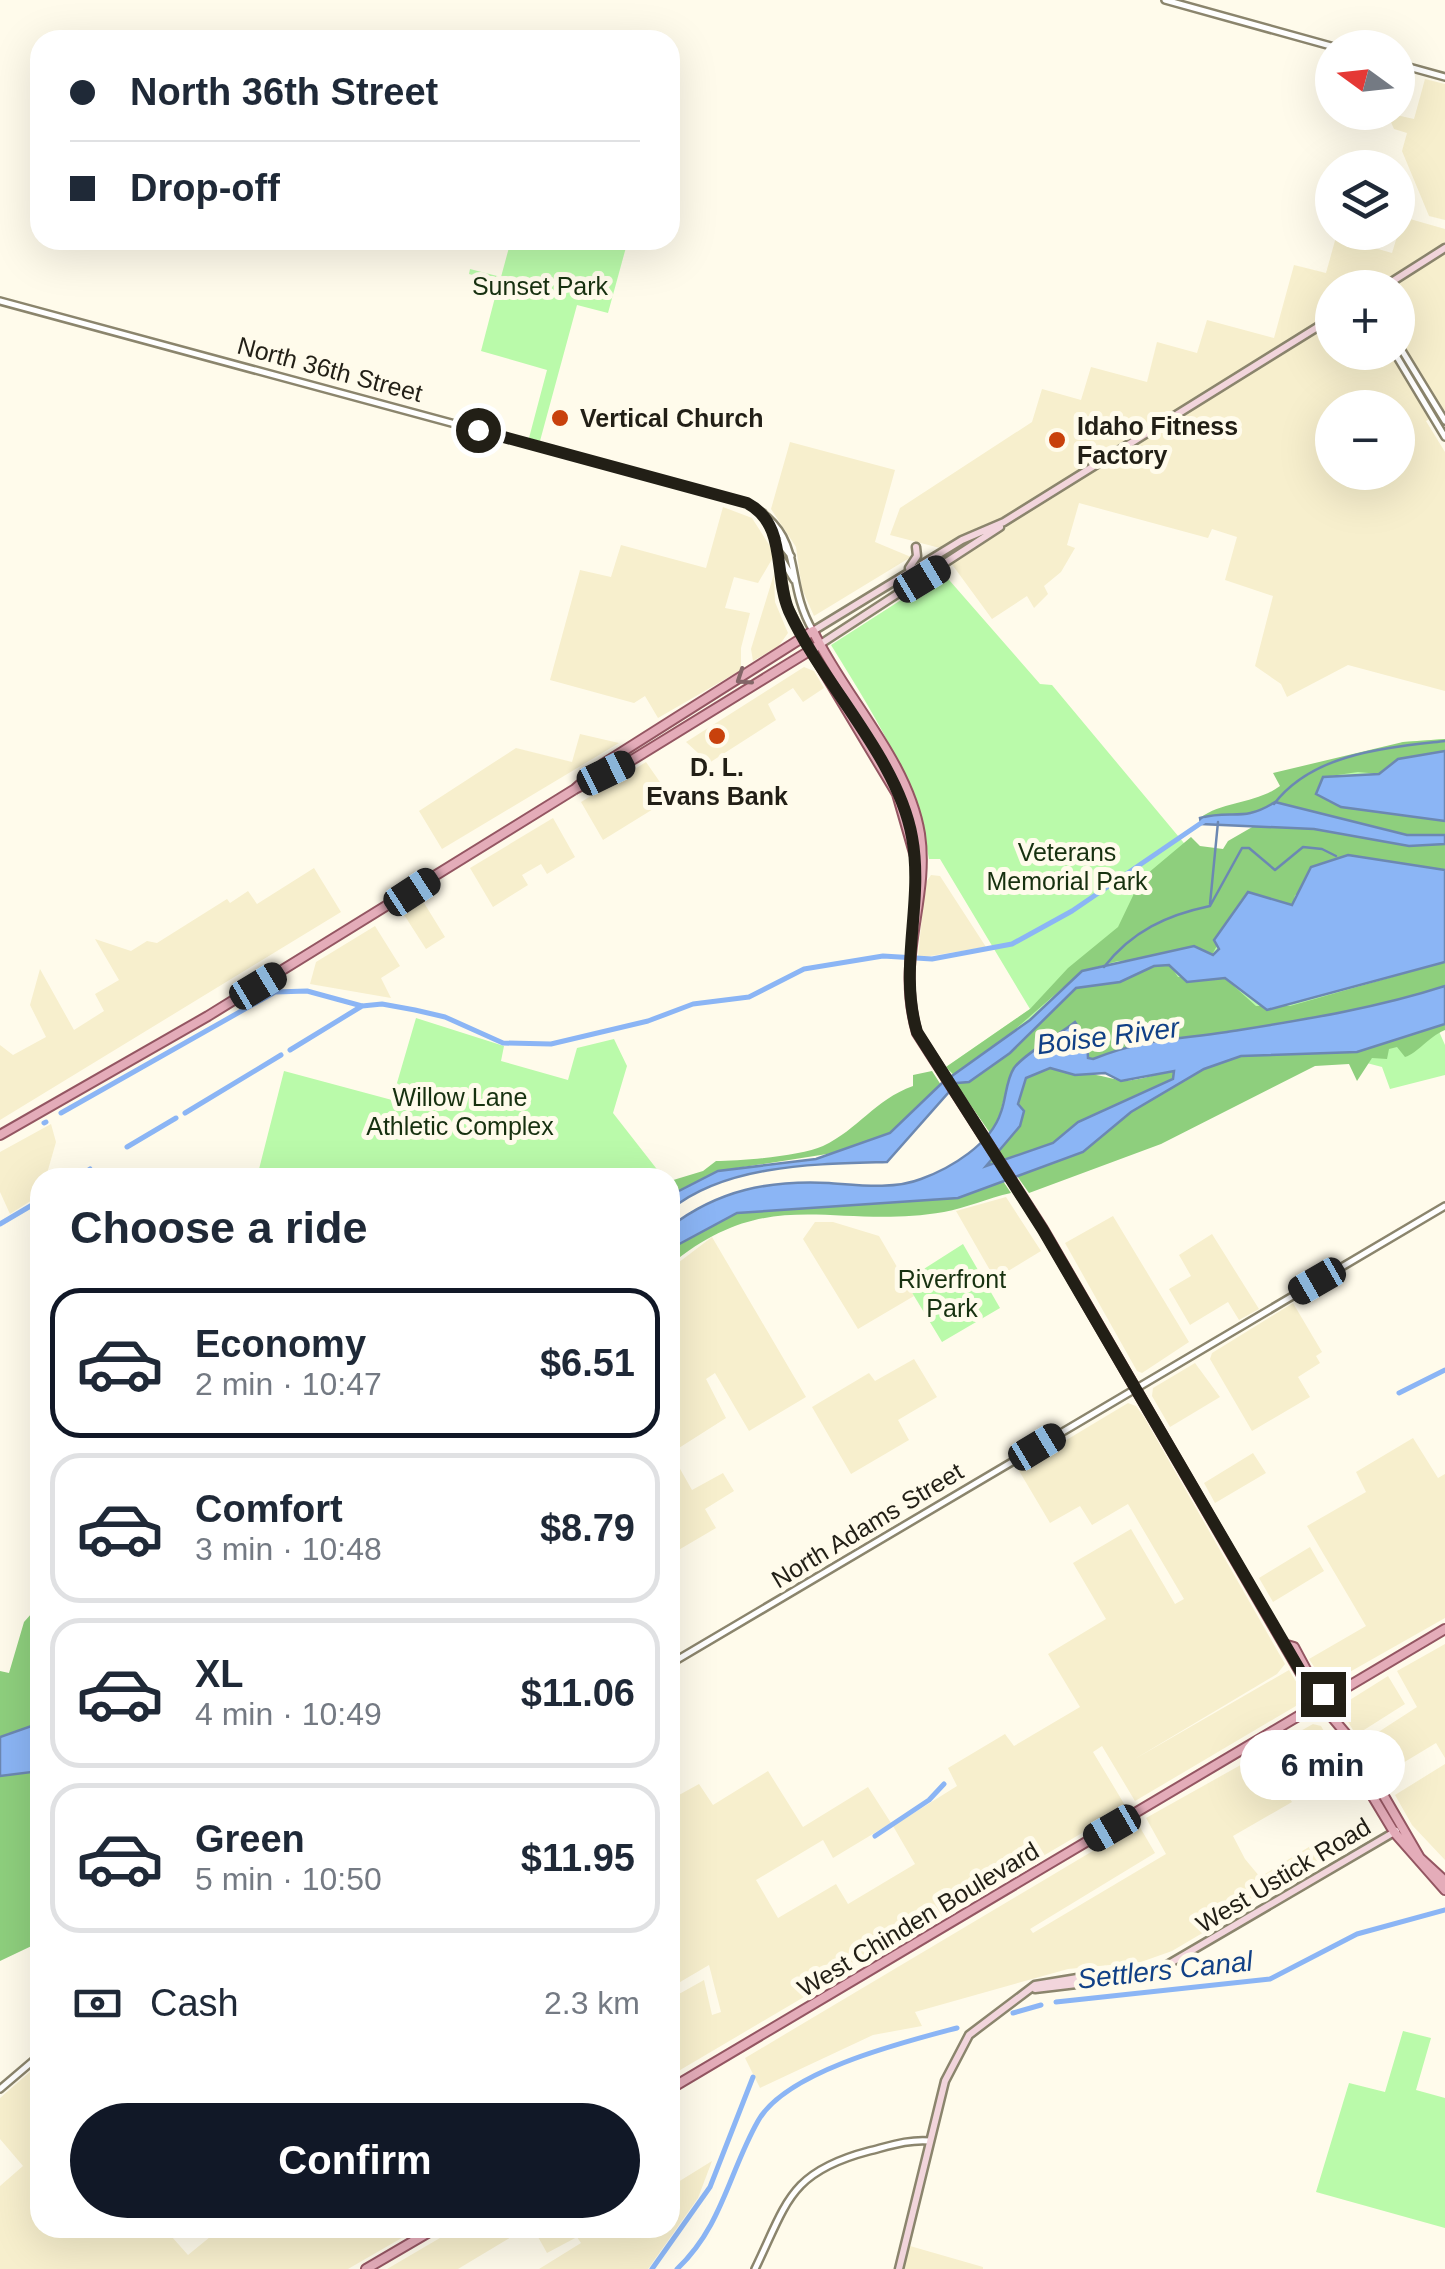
<!DOCTYPE html>
<html lang="en">
<head>
<meta charset="utf-8">
<style>
  :root { --surface:#fff; --page:#f2f2f3; --text:#1f2937; --muted:#747a83; --line:#e0e1e3; --accent:#111827 }
  body { margin:0; font-family:Helvetica,sans-serif; background:var(--page); color:var(--text); height:100vh; display:flex; flex-direction:column; font-size:38px; white-space:nowrap }
  * { box-sizing:border-box; margin:0 }
  p { font-size:32px; color:var(--muted) }
  .icon { flex:none; width:55px; height:55px; fill:none; stroke:currentColor; stroke-width:2; stroke-linecap:round; stroke-linejoin:round }
  .map { position:relative; flex:1; overflow:hidden }
  .side { position:absolute; left:30px; top:1168px; width:650px; height:1070px; display:flex; flex-direction:column; background:var(--surface); border-radius:30px; box-shadow:0 10px 40px #0002 }
  .side>* { flex:none }
  .top-card { position:absolute; left:30px; top:30px; width:650px; height:220px; border-radius:30px; box-shadow:0 10px 40px #0002; display:grid; align-content:center; height:220px; padding:0 40px; background:var(--surface) }
  .needle { width:65px; rotate:285deg }
  .controls { position:absolute; left:1315px; top:30px; display:grid; gap:20px }
  .controls a { display:grid; place-items:center; width:100px; height:100px; border-radius:50%; background:var(--surface); box-shadow:0 10px 40px #0002; font-size:50px }
  .end { position:absolute; width:45px; height:45px; margin:-22px; border:12px solid #221f16; background:#fff; box-shadow:0 0 0 5px #fff }
  .from { border-radius:50% }
  .bubble { position:absolute; height:70px; border-radius:35px; background:var(--surface); box-shadow:0 10px 40px #0002; font-size:32px; font-weight:600; line-height:70px; text-align:center }
  .car { position:absolute; width:30px; height:60px; margin:-30px -15px; border-radius:12px; box-shadow:0 0 8px 2px #0007; background:linear-gradient(#222 24%,#8ab4d8 0 40%,#222 0 76%,#8ab4d8 0 86%,#222 0) }
  .top-card b { display:flex; align-items:center; gap:35px; height:95px; font-size:38px }
  .top-card b+b { border-top:2px solid var(--line) }
  .top-card i { width:25px; height:25px; background:var(--text) }
  ul { padding:0; list-style:none }
  li { display:flex; align-items:center; gap:30px; height:150px; margin:0 20px 15px; padding:0 20px; border:5px solid var(--line); border-radius:30px }
  li div { flex:1 }
  li b { display:block; font-size:38px }
  li em { font-style:normal; font-weight:600 }
  li.current { border-color:var(--accent) }
  li>.icon { width:90px; height:90px; stroke-width:1.5 }
  h2 { padding:0 40px; font-size:45px; line-height:120px }
  .pay { display:flex; align-items:center; gap:25px; height:110px; padding:0 40px; font-size:38px }
  .pay p { margin-inline-start:auto }
  .primary-button { display:flex; gap:20px; margin-top:auto; padding:20px 40px }
  .primary-button a { flex:1; height:115px; border-radius:60px; background:var(--accent); color:#fff; font-size:40px; font-weight:600; line-height:115px; text-align:center }
  .map>svg:first-child { display:block }
  .built { fill:#f7efcd; fill-rule:evenodd }
  .green { fill:#bafaaa }
  .forest { fill:#8ecf7d }
  .water { fill:#8bb5f5; stroke:#6c88b2; stroke-width:2.5; fill-rule:evenodd }
  .lines { fill:none; stroke-linecap:round; stroke-linejoin:round }
  .stream { stroke:#6c88b2; stroke-width:2.5 }
  .canal { stroke:#8bb5f5; stroke-width:5 }
  .tertiary-casing { stroke:#8b856d; stroke-width:10 }
  .secondary-casing { stroke:#8b856d; stroke-width:11 }
  .primary-casing { stroke:#945662; stroke-width:12 }
  .tertiary { stroke:#fff; stroke-width:5 }
  .secondary { stroke:#f2d5dc; stroke-width:6 }
  .primary { stroke:#e4acb9; stroke-width:8 }
  .oneway { stroke:#836668 }
  .route { stroke:#221f16; stroke-width:12 }
  .poi-dot { fill:#c8410c; stroke:#fffbeb; stroke-width:4 }
  .labels { text-anchor:middle; dominant-baseline:central; stroke-width:10; stroke-linejoin:round; paint-order:stroke }
  .park-label { font-size:25px; fill:#173110; stroke:#fffbeb }
  .street-label { font-size:25px; fill:#221f16; stroke:#fffbeb }
  .poi-label { font-size:25px; font-weight:bold; fill:#221f16; stroke:#fffbeb; text-anchor:start }
  .water-label { font-size:28px; font-style:italic; fill:#114086; stroke:#fffbeb }
</style>
</head>
<body>
<div class="map">
<svg width="1445" height="2269" viewBox="0 0 1445 2269">
  <rect width="100%" height="100%" fill="#fffbeb"/>
  <path class="built" d="M1425,79L1445,84V220L1429,216L1402,151L1407,133L1394,129L1387,113L1414,119Z
    M1403,217L1445,229V410L1426,421L1445,452V691L1348,665L1287,697L1281,684L1255,666L1273,596L1225,580L1237,537L1212,529L1208,538L1079,503L1067,545L1075,548L1061,572L1044,586L1048,594L1034,608L1027,596L992,619L940,548L890,535L900,508L1032,422L1042,389L1081,400L1091,367L1147,382L1157,342L1197,353L1207,320L1274,338L1294,265L1326,273L1336,237L1392,253ZM1332,288H1398V352H1332ZM1332,408H1398V472H1332Z
    M790,442L895,470L875,542L911,557L814,616L802,589L796,547L771,509Z
    M723,507L752,518L775,554L758,583L734,577L725,608L750,613L741,648V670L658,718L645,696L634,703L550,680L580,570L611,577L621,545L706,568Z
    M774,574L775,602L788,633L778,647L753,661L751,649Z
    M804,667L814,671L824,688L803,702L793,688L768,704L776,720L709,763L686,742Z
    M580,734L619,743L442,849L419,811L516,748L572,762Z
    M646,762L671,798L603,840L581,802Z
    M553,818L575,857L547,874L541,864L522,875L528,885L493,907L470,868Z
    M314,868L341,912L0,1120V1045L13,1055L46,1037L30,1005L40,969L74,1030L104,1011L95,994L119,980L95,939L131,951L147,941L157,943L227,899L230,903L248,891L257,904Z
    M931,875L940,876L986,947L918,958L925,884Z
    M421,898L445,937L426,949L401,910Z
    M375,926L400,966L381,978L391,998L310,984L316,962Z
    M51,1124L56,1142L46,1177L40,1178V1195L10,1214L0,1192V1152Z
    M1006,1197L1041,1251L995,1279L956,1211Z
    M1113,1216L1189,1342L1142,1373L1137,1371L1065,1243Z
    M815,1222H833L879,1236L914,1296L858,1329L803,1239Z
    M1212,1234L1259,1309L1239,1320L1228,1302L1190,1325L1169,1289L1191,1276L1179,1255Z
    M712,1237L806,1397L749,1431L715,1373L706,1379L726,1418L671,1453L692,1490L723,1473L734,1491L705,1509L716,1528L670,1555V1269Z
    M1293,1303L1322,1352L1316,1356L1320,1363L1298,1377L1310,1397L1252,1431L1210,1359L1212,1353Z
    M914,1359L937,1397L898,1420L909,1440L851,1474L812,1407L869,1373L875,1381Z
    M1195,1363L1220,1397L1170,1427L1152,1396L1153,1388Z
    M1128,1403L1136,1406L1144,1417L1285,1664L1277,1674L1133,1760L1289,1670L1303,1693L1301,1703L1135,1801L1102,1746L1093,1752L1126,1807L670,2076V1999L704,1980L712,2015L721,2012L709,1965L670,1988V1800L699,1784L713,1805L768,1771L803,1827L868,1787L891,1823L833,1858L823,1840L756,1880L778,1918L836,1884L848,1904L915,1864L893,1826L957,1786L948,1768L1005,1734L1014,1746L1080,1707L1048,1654L1106,1619L1073,1563L1131,1529L1175,1604L1184,1599L1128,1504L1092,1525L1080,1506L1050,1523L1018,1469Z
    M1413,1438L1438,1478L1445,1474V1618L1332,1682H1324L1309,1659L1366,1626L1307,1526L1366,1492L1356,1472Z
    M1253,1453L1266,1473L1215,1503L1204,1483Z
    M1310,1547L1324,1571L1273,1602L1259,1578Z
    M1445,1644V1758L1436,1743L1383,1775L1363,1742L1417,1707L1397,1671Z
    M1388,1676L1405,1704L1356,1735L1342,1712L1345,1703Z
    M1313,1724L1321,1726L1333,1747L1289,1774L1272,1747Z
    M1262,1753L1292,1802L1233,1836L1245,1859L1260,1877L1317,1842L1326,1860L1172,1951L1141,1962L1068,1969L915,2012L922,2026L873,2035L760,2088L745,2058L1138,1824L1155,1853L1030,1929L1033,1933L1166,1854L1146,1818Z
    M1445,1764V1860L1412,1825L1395,1795Z
    M40,2063V2228H164L188,2255L221,2228H419L348,2269H0V2186L23,2166L0,2139V2098Z
    M712,2161L698,2198L648,2269H539L581,2243L577,2237L547,2253L533,2228H670V2187Z
    M457,2228H526L458,2269H387Z
    M910,2246L983,2267V2269H904Z"/>
  <path class="green" d="M511,240H628L608,313L577,305L540,441L529,438L547,370L481,351L499,282L469,274L470,269L501,277Z
    M943,573L1040,684L1052,685L1234,903L1265,798L1403,742L1445,739V986L1395,1002L1030,1020L954,1076L946,1067L1030,1009L940,859H929C915,777 874,715 831,645Z
    M416,1018L504,1046L501,1061L568,1080L577,1048L614,1039L627,1066L613,1113L663,1177H257L284,1071L392,1100Z
    M1437,1027L1445,1045V1075L1390,1089L1382,1067L1359,1061Z
    M963,1244L1000,1308L942,1342L905,1281Z
    M1403,2031L1431,2038L1416,2090L1445,2098V2228L1316,2192L1349,2083L1385,2092Z"/>
  <path class="forest" d="M1445,739V751L1398,759L1379,774L1358,772L1323,777L1341,807L1445,821V835H1407L1275,802C1243,823 1233,809 1200,818C1223,801 1256,804 1280,786L1273,773L1403,742Z
    M1254,826L1314,829L1409,846L1445,844V870L1415,867L1295,895L1293,905L1260,895L1241,900L1212,955L1118,961L1082,971L958,1079L946,1067L1030,1009L1068,968L1118,927L1141,879L1191,837L1200,846L1223,849L1228,841Z
    M1445,962V986C1374,1009 1301,1020 1227,1032C1180,1039 1138,1042 1093,1059H1088L1075,1022L1011,1072L996,1128L990,1133L958,1087L957,1083L969,1082L1010,1053L1076,988L1120,982L1154,966L1170,965L1178,977L1225,978L1256,1006H1290Z
    M1445,1024V1030C1427,1038 1418,1053 1405,1057L1397,1047L1389,1049L1387,1059L1372,1058L1357,1081L1349,1064L1315,1066L1161,1144L1029,1193L1017,1176L1083,1152L1131,1112L1204,1069L1241,1056L1357,1052Z
    M1050,1068C1072,1070 1098,1075 1119,1080C1134,1083 1159,1073 1174,1070L1173,1079L1078,1122L1054,1143L996,1166H985L1020,1126L1018,1104L1026,1078Z
    M932,1071L941,1085L890,1133L846,1151L718,1171L670,1197V1181L703,1171L716,1161C742,1161 801,1156 823,1146C859,1129 874,1100 913,1086V1075Z
    M1003,1181L1011,1193C988,1198 966,1208 944,1212C833,1231 771,1182 670,1265L673,1246L737,1213L958,1198Z
    M40,1604V1723L0,1737V1671L9,1673L24,1622Z
    M40,1771V1942L0,1961V1776Z"/>
  <path class="water" d="M1445,751V821L1341,807L1316,794L1323,777L1379,774L1398,759Z
    M1275,802L1407,835H1445V844L1409,846L1314,829L1201,824L1200,818C1233,809 1242,823 1275,802Z
    M1348,855L1445,870V962L1267,1010L1225,978L1187,982L1169,965L1154,966L1120,982L1076,988L1010,1053L969,1082L957,1083L887,1162C816,1164 726,1164 670,1210L673,1194L718,1171L816,1159L890,1133L942,1083L1030,1020L1082,971L1194,946L1213,955L1219,949L1214,940L1248,892L1292,905L1311,867Z
    M1445,986V1024L1357,1052L1241,1056L1204,1069L1131,1112L1083,1152L958,1198L737,1213L670,1249V1227C718,1190 769,1180 829,1183C858,1185 893,1190 921,1179C951,1168 991,1144 1001,1112C1006,1099 1006,1080 1014,1068C1025,1053 1059,1035 1075,1022L1087,1040L1088,1058L1093,1059C1147,1038 1173,1040 1227,1032C1301,1020 1374,1009 1445,986ZM1050,1068L1075,1075L1105,1073L1121,1081L1174,1071L1173,1079L1078,1122L1053,1143L986,1166L1020,1126L1024,1111L1018,1104L1026,1078Z
    M40,1723V1771L0,1776V1737Z"/>
  <g class="lines">
    <path class="stream" d="M1274,804C1313,753 1385,748 1445,741
      M1210,904L1218,822
      M1104,967C1132,931 1167,915 1210,906L1242,848H1249L1275,870L1303,847L1322,849L1336,856"/>
    <path class="canal" d="M290,1050L362,1006
      M61,1113L275,992L307,991L362,1006L382,1004L415,1010L445,1017L503,1043L551,1044L648,1021L693,1004L749,997L804,969L883,956L932,959L1012,944L1072,911L1204,821
      M185,1113L281,1055
      M44,1123L46,1122
      M127,1147L176,1118
      M77,1178L90,1169
      M0,1224L39,1201
      M1399,1393L1445,1370
      M875,1836L929,1800L944,1784
      M1056,2002L1270,1979L1357,1934L1445,1910
      M1013,2013L1041,2005
      M652,2269L710,2187L753,2077
      M677,2269C722,2227 729,2172 758,2121C786,2071 904,2042 957,2028"/>
    <g class="tertiary-casing">
      <path id="tertiary" d="M1165,0L1338,48
        M1398,64L1445,77
        M0,301L747,503C808,537 782,578 813,631
        M1398,344L1445,421
        M1394,352L1445,437
        M763,513L777,542L786,603L803,636
        M777,538L791,556
        M781,558L794,580
        M670,1664L1445,1206
        M0,2089L40,2055
        M755,2269C787,2203 789,2172 869,2151C889,2146 909,2139 930,2141"/>
    </g>
    <g class="secondary-casing">
      <path id="secondary" d="M1382,288L1445,248
        M909,568L917,556L916,547
        M918,578L937,563L938,555
        M813,631L962,540L1004,522L1332,318
        M819,645L1000,527
        M1035,1989L1127,1978L1167,1965L1396,1831
        M899,2269L945,2081L969,2035L1035,1985L1126,1970L1129,1974"/>
    </g>
    <g class="primary-casing">
      <path id="primary" d="M803,637L897,794L916,860
        M575,789L603,764L813,631C845,698 908,760 920,834C930,901 895,957 917,1033L1043,1229L1311,1691L1324,1702
        M0,1135L208,1016L575,789L632,760L819,645
        M1287,1645L1294,1647L1331,1716L1352,1741L1420,1858L1445,1881
        M1341,1732L1343,1747L1394,1832L1445,1890
        M670,2089L1445,1629
        M366,2269L436,2228"/>
    </g>
    <use href="#tertiary" class="tertiary"/>
    <use href="#secondary" class="secondary"/>
    <use href="#primary" class="primary"/>
  </g>
  <defs><path id="oneway-chevron" d="M-2-3.5L2.5 0L-2 3.5" fill="none" stroke-width="1.6" stroke-linecap="round" stroke-linejoin="round" transform="scale(2.5)"/></defs>
  <use class="oneway" href="#oneway-chevron" transform="translate(743 678) rotate(146)"/>
  <g class="lines">
    <path class="route" d="M478,430L747,503C788,525 773,574 789,611C822,684 898,758 912,837C924,903 898,967 917,1032L1043,1230L1312,1691L1324,1702L1323,1694"/>
  </g>
  <g class="poi-dot">
    <circle cx="560" cy="418" r="10"/>
    <circle cx="1057" cy="440" r="10"/>
    <circle cx="717" cy="736" r="10"/>
  </g>
  <g class="labels">
    <g class="park-label">
      <text x="540" y="286">Sunset Park</text>
      <text x="1067" y="852">Veterans<tspan x="1067" dy="29">Memorial Park</tspan></text>
      <text x="460" y="1097">Willow Lane<tspan x="460" dy="29">Athletic Complex</tspan></text>
      <text x="952" y="1279">Riverfront<tspan x="952" dy="29">Park</tspan></text>
    </g>
    <g class="street-label">
      <text transform="translate(330 369) rotate(15)">North 36th Street</text>
      <text transform="translate(867 1525) rotate(-31)">North Adams Street</text>
      <text transform="translate(1283 1875) rotate(-31)">West Ustick Road</text>
      <text transform="translate(918 1919) rotate(-31)">West Chinden Boulevard</text>
    </g>
    <g class="poi-label">
      <text x="580" y="418">Vertical Church</text>
      <text x="1077" y="426">Idaho Fitness<tspan x="1077" dy="29">Factory</tspan></text>
      <text x="717" y="767" text-anchor="middle">D. L.<tspan x="717" dy="29">Evans Bank</tspan></text>
    </g>
    <g class="water-label">
      <text transform="translate(1108 1036) rotate(-7)">Boise River</text>
      <text transform="translate(1165 1970) rotate(-6)">Settlers Canal</text>
    </g>
  </g>
</svg>
<div class="controls">
<a><svg class="needle" viewBox="-14 -14 28 28"><path d="M0-13l5 13h-10z" fill="#e53935"/><path d="M0 13l5-13h-10z" fill="#747a83"/></svg></a>
<a><svg class="icon" aria-label="layers" viewBox="0 0 24 24"><path d="M12 4l9 5-9 5-9-5zM3 14l9 5 9-5"/></svg></a>
<a>+</a>
<a>−</a>
</div>
<i class="end from" style="left:478px;top:430px"></i>
<i class="end" style="left:1323px;top:1694px"></i>
<div class="bubble" style="left:1240px;top:1730px;width:165px">6 min</div>
<i class="car" style="left:922px;top:579px;rotate:59deg"></i>
<i class="car" style="left:606px;top:773px;rotate:64deg"></i>
<i class="car" style="left:412px;top:892px;rotate:57deg"></i>
<i class="car" style="left:258px;top:986px;rotate:59deg"></i>
<i class="car" style="left:1317px;top:1281px;rotate:240deg"></i>
<i class="car" style="left:1037px;top:1447px;rotate:59deg"></i>
<i class="car" style="left:1112px;top:1828px;rotate:240deg"></i>
<div class="top-card">
<b><i class="from"></i>North 36th Street</b>
<b><i></i>Drop-off</b>
</div>
<section class="side">
<h2>Choose a ride</h2>
<ul>
<li class="current"><svg class="icon" aria-label="car" viewBox="0 0 24 24"><path d="M5 17H2v-5l4-1 3-4h7l3 4 3 1v5h-3M9 17h6M6 11h13"/><circle cx="7" cy="17" r="2"/><circle cx="17" cy="17" r="2"/></svg><div><b>Economy</b><p>2 min · 10:47</p></div><em>$6.51</em></li>
<li><svg class="icon" aria-label="car" viewBox="0 0 24 24"><path d="M5 17H2v-5l4-1 3-4h7l3 4 3 1v5h-3M9 17h6M6 11h13"/><circle cx="7" cy="17" r="2"/><circle cx="17" cy="17" r="2"/></svg><div><b>Comfort</b><p>3 min · 10:48</p></div><em>$8.79</em></li>
<li><svg class="icon" aria-label="car" viewBox="0 0 24 24"><path d="M5 17H2v-5l4-1 3-4h7l3 4 3 1v5h-3M9 17h6M6 11h13"/><circle cx="7" cy="17" r="2"/><circle cx="17" cy="17" r="2"/></svg><div><b>XL</b><p>4 min · 10:49</p></div><em>$11.06</em></li>
<li><svg class="icon" aria-label="car" viewBox="0 0 24 24"><path d="M5 17H2v-5l4-1 3-4h7l3 4 3 1v5h-3M9 17h6M6 11h13"/><circle cx="7" cy="17" r="2"/><circle cx="17" cy="17" r="2"/></svg><div><b>Green</b><p>5 min · 10:50</p></div><em>$11.95</em></li>
</ul>
<div class="pay"><svg class="icon" aria-label="cash" viewBox="0 0 24 24"><path d="M3 7h18v10H3z"/><circle cx="12" cy="12" r="2"/></svg>Cash<p>2.3 km</p></div>
<div class="primary-button"><a>Confirm</a></div>
</section>
</div>
</body>
</html>
